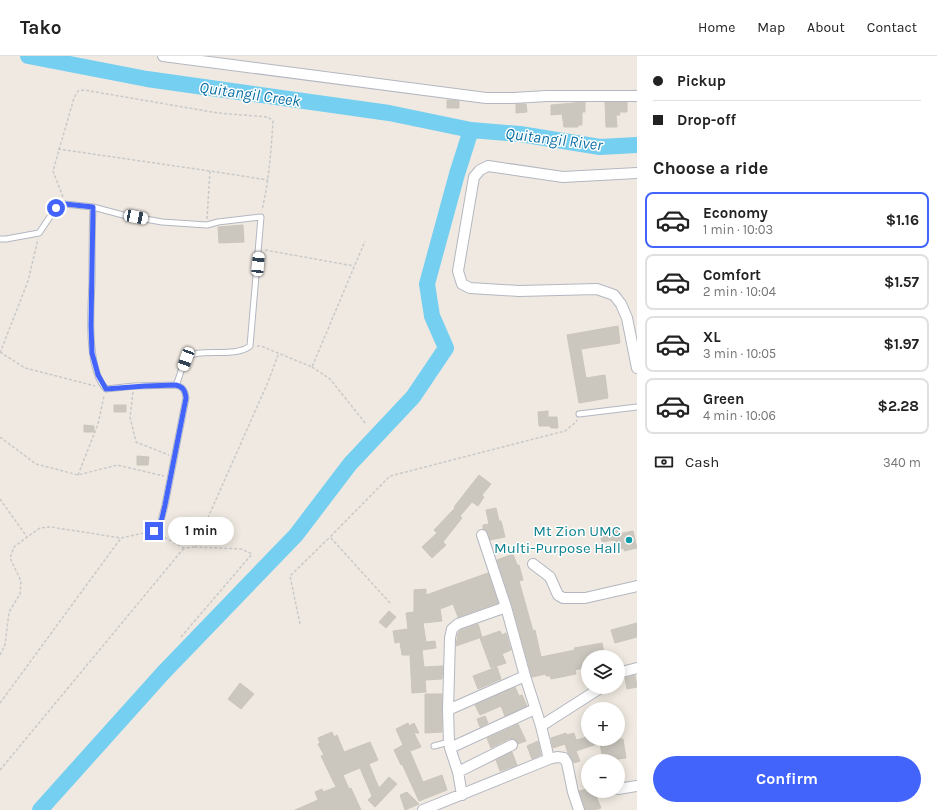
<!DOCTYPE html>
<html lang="en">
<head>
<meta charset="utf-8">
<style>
  :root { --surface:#fff; --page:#f6f6f6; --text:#222; --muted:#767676; --line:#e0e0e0; --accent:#4264fb }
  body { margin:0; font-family:Karla,sans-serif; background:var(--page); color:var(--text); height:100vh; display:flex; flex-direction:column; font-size:15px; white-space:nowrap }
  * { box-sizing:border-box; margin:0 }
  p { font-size:13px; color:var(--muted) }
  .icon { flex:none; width:22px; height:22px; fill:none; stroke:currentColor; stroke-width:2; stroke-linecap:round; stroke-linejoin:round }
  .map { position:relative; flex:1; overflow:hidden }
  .drawer { display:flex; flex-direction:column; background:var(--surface); width:300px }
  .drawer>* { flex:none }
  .hud { display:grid; align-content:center; height:88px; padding:0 16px; background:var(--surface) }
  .controls { position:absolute; left:581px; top:594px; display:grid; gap:8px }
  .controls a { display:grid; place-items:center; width:44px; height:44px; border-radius:50%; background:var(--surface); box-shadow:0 2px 10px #0003; font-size:20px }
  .end { position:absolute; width:18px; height:18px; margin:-9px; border:5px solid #4264fb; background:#fff; box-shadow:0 0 0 2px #fff }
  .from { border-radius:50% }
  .bubble { position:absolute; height:28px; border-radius:14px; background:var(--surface); box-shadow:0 2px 10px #0003; font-size:13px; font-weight:700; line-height:28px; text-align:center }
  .car { position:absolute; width:12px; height:24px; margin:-12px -6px; border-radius:5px; box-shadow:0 0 3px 1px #0007; background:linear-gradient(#fff 24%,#345 0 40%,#fff 0 76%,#345 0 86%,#fff 0) }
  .hud b { display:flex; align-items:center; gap:14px; height:38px; font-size:15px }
  .hud b+b { border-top:1px solid var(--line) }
  .hud i { width:10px; height:10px; background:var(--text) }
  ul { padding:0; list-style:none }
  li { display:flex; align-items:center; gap:12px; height:56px; margin:0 8px 6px; padding:0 8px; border:2px solid var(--line); border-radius:8px }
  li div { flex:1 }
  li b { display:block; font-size:15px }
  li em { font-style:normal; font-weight:700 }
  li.selected { border-color:var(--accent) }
  li>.icon { width:36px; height:36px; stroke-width:1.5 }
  h2 { padding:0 16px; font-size:18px; line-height:48px }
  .pay { display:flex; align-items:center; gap:10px; height:44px; padding:0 16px; font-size:15px }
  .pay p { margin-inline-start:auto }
  .primary-button { display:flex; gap:8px; margin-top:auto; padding:8px 16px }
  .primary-button a { flex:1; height:46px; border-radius:24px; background:var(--accent); color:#fff; font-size:16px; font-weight:700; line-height:46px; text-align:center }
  header { display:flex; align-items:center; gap:24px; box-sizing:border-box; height:56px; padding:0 20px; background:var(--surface); border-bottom:1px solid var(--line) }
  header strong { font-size:19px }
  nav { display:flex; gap:22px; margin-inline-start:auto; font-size:14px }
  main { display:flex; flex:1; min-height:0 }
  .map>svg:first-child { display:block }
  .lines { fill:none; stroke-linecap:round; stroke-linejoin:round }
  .river { stroke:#75cff0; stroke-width:16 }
  .building { fill:#cbc7bf; stroke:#cbc5ba }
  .service-casing { stroke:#b4b7c1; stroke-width:7 }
  .minor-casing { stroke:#b4b7c1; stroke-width:12 }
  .path { stroke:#c9c9c9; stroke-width:1.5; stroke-dasharray:3 2; stroke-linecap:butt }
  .service { stroke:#fff; stroke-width:5 }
  .minor { stroke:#fff; stroke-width:10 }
  .route { stroke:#4264fb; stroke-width:5 }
  .culture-dot { fill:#0f9aa8; stroke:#fff; stroke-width:1.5 }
  .labels { text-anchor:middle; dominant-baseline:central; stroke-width:3; stroke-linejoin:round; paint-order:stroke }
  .culture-label { font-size:15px; fill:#0d838f; stroke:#fff; text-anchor:end }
  .water-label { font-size:16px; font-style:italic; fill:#0d6fa3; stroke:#fff }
</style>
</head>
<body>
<header>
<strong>Tako</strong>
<nav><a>Home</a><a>Map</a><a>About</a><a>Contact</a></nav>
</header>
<main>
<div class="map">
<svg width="637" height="754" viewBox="0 0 637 754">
  <rect width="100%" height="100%" fill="#efe9e1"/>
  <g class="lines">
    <path class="river" d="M28,0L147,23L389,57L471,74L520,78L600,91L637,89
      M40,754L163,617L296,479L350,408L413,341L446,292L432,260L427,228L457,118L471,74"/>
  </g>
  <path class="building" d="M447,44L459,45V52H447Z
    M585,46V56H582V69H578V71H564L562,58L551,59V49Z
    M605,46H627V56H619L620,59H616L617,71H606Z
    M516,48H526L527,56L516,57Z
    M243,169L244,186L219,187L218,171Z
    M618,270L620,287L581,293L586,322L605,319L608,342L579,347L567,279Z
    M114,349H126V356H114Z
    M548,355V361H557L558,372H551L550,370H539L538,356Z
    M84,369L94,370V376H84Z
    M137,400L149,401L148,409H137Z
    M479,419L491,428L482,439L484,441L478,450L472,446L460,460L462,462L443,486L446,489L432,502L422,491L437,477L434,474L455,452L454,451Z
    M496,452L499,465H501L505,481L490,484L488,477L483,473V469L489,468L486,454Z
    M618,474L619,478L633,475L637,492L624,495V492L616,494L614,484L602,486L600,478Z
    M513,498L517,509H519L523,524L519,525L533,575L535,574L541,601L575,594L574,592L602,587L605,601H588V611L575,614L576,618L551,623L550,620H546V618L532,621L512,549L497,504Z
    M488,517L498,547L458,561L453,548L440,553L442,565L423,567L426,586L435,585L436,592L422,594L424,611L443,610L442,623L425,624L426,636L412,637L410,599H402L400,586L395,587L393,575L408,573L406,557L414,556V534L426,533V539Z
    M389,555L396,561L386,572L379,566Z
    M637,567V581L615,587L611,574Z
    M478,568L482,581L456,590L458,577L461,574Z
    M500,575L502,579L506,577L511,594L502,598L506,607L491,612L480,582Z
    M497,611L501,623L478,633L473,620Z
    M635,619L637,631L627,633L625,622Z
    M240,627L254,638L241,653L228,643Z
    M515,631L519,640L522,639L527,650L505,660L501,650L480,659L475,649Z
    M425,638H442V676L425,677Z
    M485,660L488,667L480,671L477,663Z
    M408,667L409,670L414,667L419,677H414L421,691L410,695L423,726L442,719L447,734L419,745L402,708L401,709L394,694L403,689L396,673Z
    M518,668L526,685L518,688L515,683H509L491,692L487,682Z
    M332,676L334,681L337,679L344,696L370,686L378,704L369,708L379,732L389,721L397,728L375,751L368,744L372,740L360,712L343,719L349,733L351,732L361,754H295L318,744L315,736L322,733L323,736L336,731L321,700L324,699L318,688L320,687L318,682Z
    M566,677L567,679L574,677L576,684L588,681V683H623L626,702L603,705L600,687L576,695L580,705L574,707L568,697L565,688L553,692L551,682Z
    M538,685L541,699L532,703L527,690Z
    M512,696L517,709L500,715L496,704Z
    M588,733V735H594L601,752L595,754H585L579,735Z
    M407,736L419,748L405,754L400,739Z"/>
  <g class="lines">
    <g class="service-casing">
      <path id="service" d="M93,151C92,175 92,200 92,225C91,253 86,312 106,333L134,330L176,329C183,331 185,334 186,342L165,449L161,465L154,475
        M0,183H6L39,177L56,152L65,148L93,151L123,159L162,166L207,169L218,166L261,161L250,290C234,303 195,290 187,303C181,310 180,321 176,329
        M579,358L637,351
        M434,690L449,686"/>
    </g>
    <g class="minor-casing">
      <path id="minor" d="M163,0L486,42H513L547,40H637
        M637,117L563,121L488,110L480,114L474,121L458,215L462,228L470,232L519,235L597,233L614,239L621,248L627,262L637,312
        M533,508L550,521L558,539L563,542H585L637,530
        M618,617L637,612
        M448,654L525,620
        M541,670L602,631
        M450,692L535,653
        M549,703L557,701L564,702L567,707L573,736L579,754
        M458,716L512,689
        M618,733L637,730
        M462,739L458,716L450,692L449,686L448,654L450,582L452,573L458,568L506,551
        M423,754L549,703L541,670L525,620L506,551L482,479"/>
    </g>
    <path class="path" d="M58,93L210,115
      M63,141L53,115L74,42L78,35L84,34L218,57L268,61L273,65C271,95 269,124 262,154
      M207,163L210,115L268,124
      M265,194L354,210
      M257,290H261L312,311L365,185
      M0,296L25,312L95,330
      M0,297L28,225L38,183
      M312,311L330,323L366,368
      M133,336L130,361L136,386L169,399
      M0,381L36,408L78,419L117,409L164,420
      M78,419L98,368L104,340
      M0,443L27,481
      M160,479L184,492L195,491L268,326L278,299
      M390,547L330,481L390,420L565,375L576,366L577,364
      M300,568L290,520L330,481
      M181,581L252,498L241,493L195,491
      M0,599L5,589L9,556L20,538L21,525L10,502L14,491L27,481L40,472L51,471L121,482L148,476
      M0,647L121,482
      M0,714L184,492"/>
    <use href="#service" class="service"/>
    <use href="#minor" class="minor"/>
  </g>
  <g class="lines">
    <path class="route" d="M56,152L65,148L93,151L91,270L92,297L98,319L106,333L145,330L176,329C183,331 185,334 186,342L165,449L161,466L154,475"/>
  </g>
  <circle class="culture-dot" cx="629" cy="484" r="4"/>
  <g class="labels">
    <g class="culture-label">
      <text x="621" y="475">Mt Zion UMC<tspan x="621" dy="17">Multi-Purpose Hall</tspan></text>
    </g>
    <g class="water-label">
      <text transform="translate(250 38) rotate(8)">Quitangil Creek</text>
      <text transform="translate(554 83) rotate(7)">Quitangil River</text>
    </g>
  </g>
</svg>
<div class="controls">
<a><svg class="icon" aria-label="layers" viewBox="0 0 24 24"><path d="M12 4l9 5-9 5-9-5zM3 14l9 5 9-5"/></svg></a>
<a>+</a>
<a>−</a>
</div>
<i class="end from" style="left:56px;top:152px"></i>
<i class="end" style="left:154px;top:475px"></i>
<div class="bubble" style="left:168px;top:461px;width:66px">1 min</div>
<i class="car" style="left:136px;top:161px;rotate:101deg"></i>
<i class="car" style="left:258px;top:208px;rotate:5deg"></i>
<i class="car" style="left:186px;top:303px;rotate:200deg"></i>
</div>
<section class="drawer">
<div class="hud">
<b><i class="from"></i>Pickup</b>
<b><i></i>Drop-off</b>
</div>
<h2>Choose a ride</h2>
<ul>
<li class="selected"><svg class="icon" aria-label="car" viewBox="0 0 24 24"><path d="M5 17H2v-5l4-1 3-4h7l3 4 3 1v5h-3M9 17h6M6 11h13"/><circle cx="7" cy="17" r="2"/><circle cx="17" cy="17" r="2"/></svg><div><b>Economy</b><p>1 min · 10:03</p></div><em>$1.16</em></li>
<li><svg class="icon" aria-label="car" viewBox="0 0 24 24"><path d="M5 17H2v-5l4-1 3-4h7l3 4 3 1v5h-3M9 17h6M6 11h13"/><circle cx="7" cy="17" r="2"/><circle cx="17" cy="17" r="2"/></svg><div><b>Comfort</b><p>2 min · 10:04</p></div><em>$1.57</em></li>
<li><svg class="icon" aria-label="car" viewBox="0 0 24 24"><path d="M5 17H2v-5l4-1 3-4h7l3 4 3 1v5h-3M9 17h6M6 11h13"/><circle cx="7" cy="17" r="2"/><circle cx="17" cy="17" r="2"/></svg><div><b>XL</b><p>3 min · 10:05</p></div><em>$1.97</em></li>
<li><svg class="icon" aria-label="car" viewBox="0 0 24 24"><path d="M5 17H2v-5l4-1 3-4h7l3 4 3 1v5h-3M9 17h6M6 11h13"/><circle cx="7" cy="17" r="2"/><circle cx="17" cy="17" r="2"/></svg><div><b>Green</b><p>4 min · 10:06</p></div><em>$2.28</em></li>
</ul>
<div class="pay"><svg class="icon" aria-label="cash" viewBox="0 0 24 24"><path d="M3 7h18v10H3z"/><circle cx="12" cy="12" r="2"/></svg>Cash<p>340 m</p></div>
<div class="primary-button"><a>Confirm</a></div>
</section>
</main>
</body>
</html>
